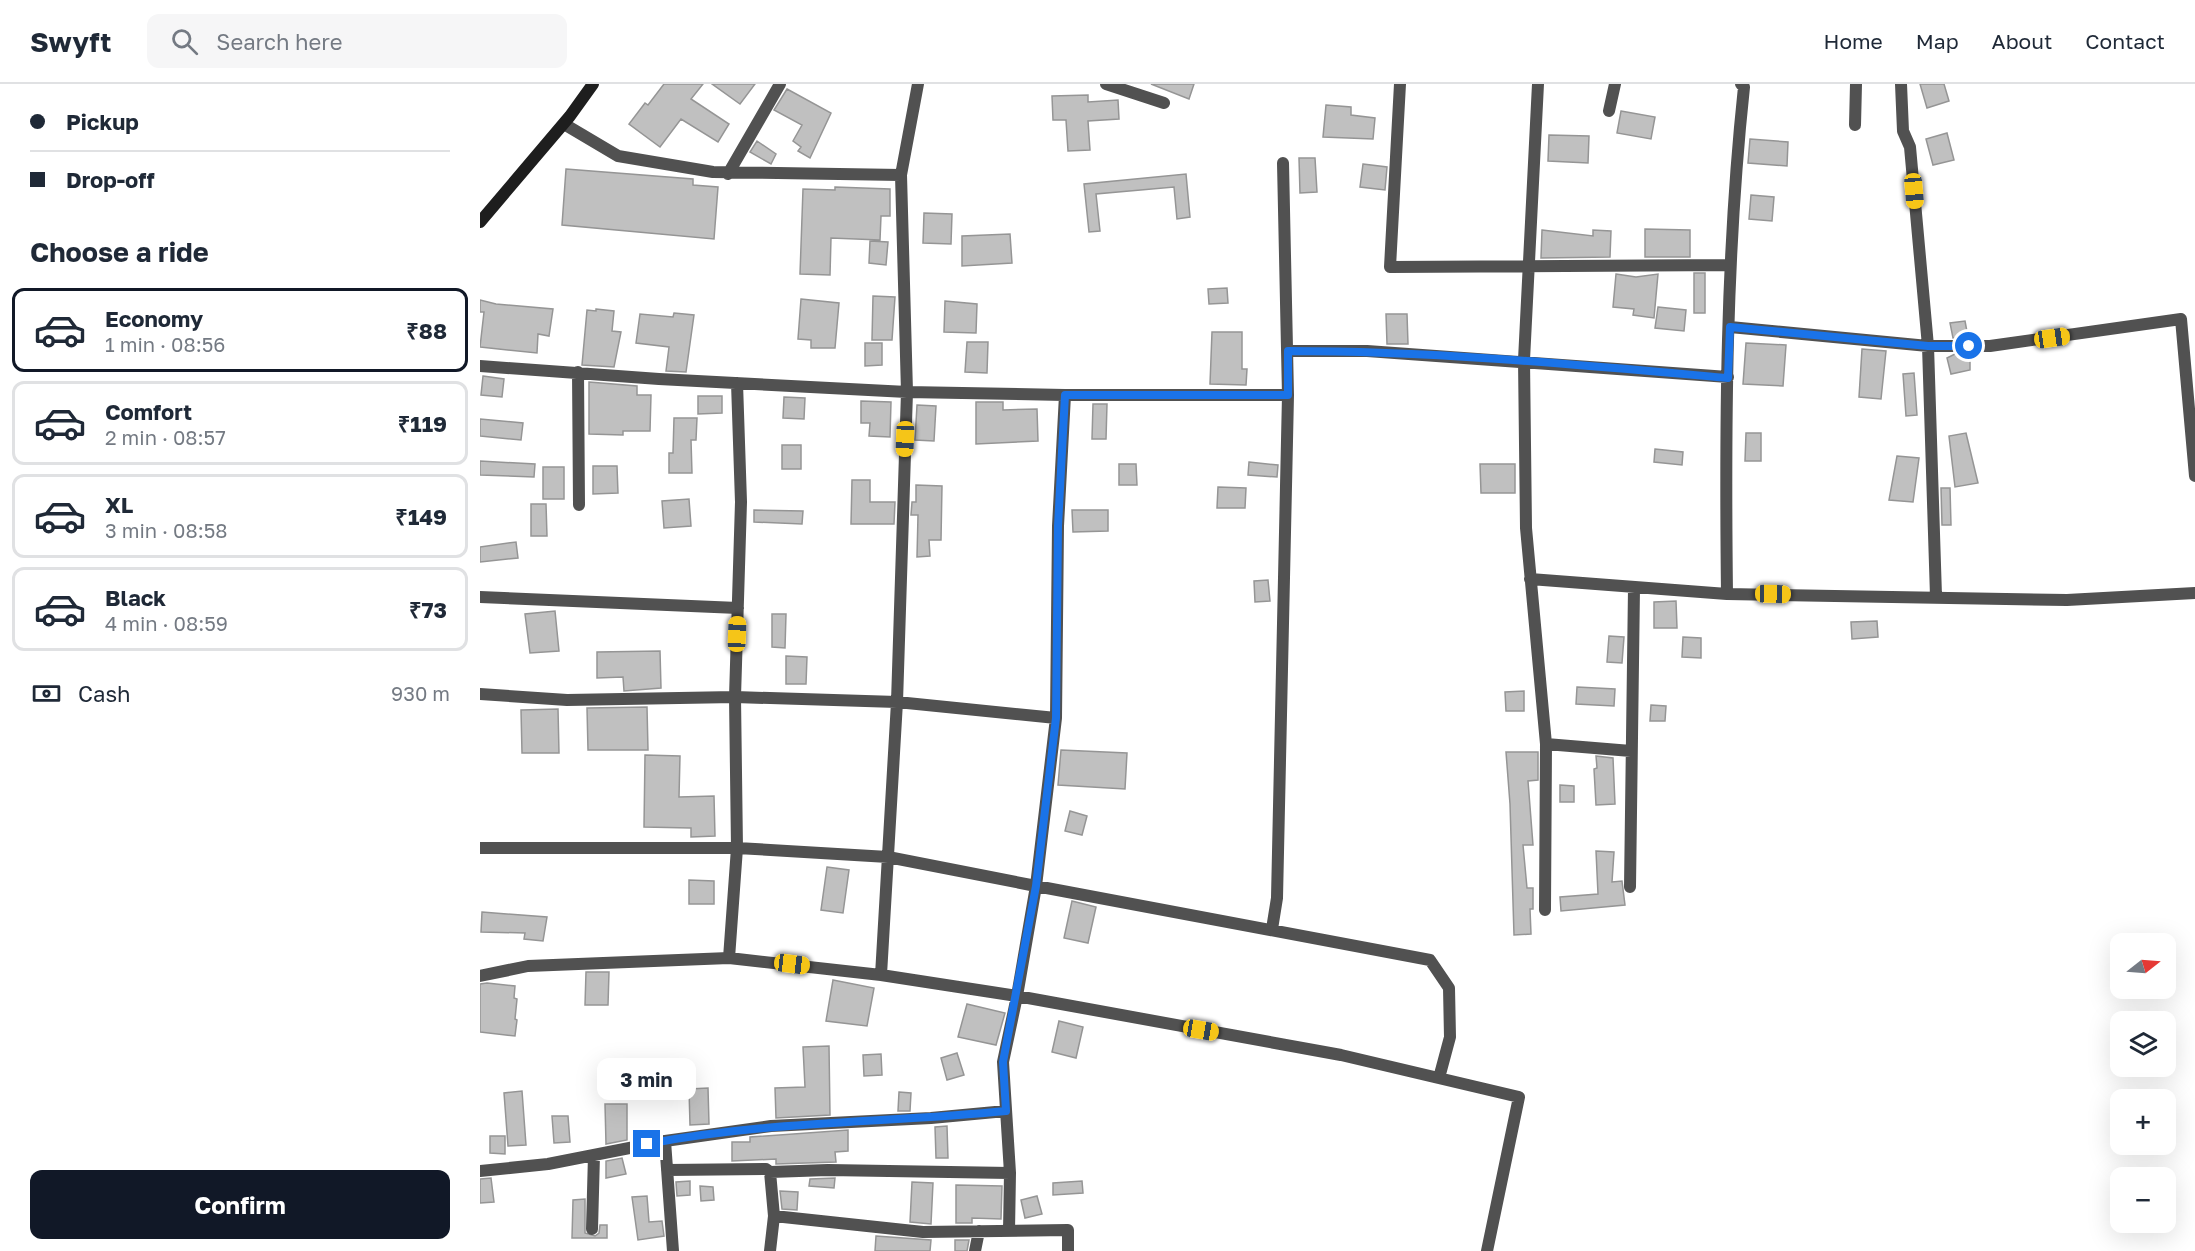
<!DOCTYPE html>
<html lang="en">
<head>
<meta charset="utf-8">
<style>
  :root { --surface:#fff; --page:#f6f6f7; --text:#1f2937; --muted:#747a83; --line:#e0e1e3; --accent:#111827 }
  body { margin:0; font-family:"Golos Text",sans-serif; background:var(--page); color:var(--text); height:100vh; display:flex; flex-direction:column; font-size:22px; white-space:nowrap }
  * { box-sizing:border-box; margin:0 }
  p { font-size:20px; color:var(--muted) }
  .icon { flex:none; width:33px; height:33px; fill:none; stroke:currentColor; stroke-width:2; stroke-linecap:round; stroke-linejoin:round }
  .map { position:relative; flex:1; overflow:hidden }
  .panel { display:flex; flex-direction:column; background:var(--surface); width:480px }
  .panel>* { flex:none }
  .hud { display:grid; align-content:center; height:132px; padding:0 30px; background:var(--surface) }
  .needle { width:39px; rotate:73deg }
  .buttons { position:absolute; left:1630px; top:849px; display:grid; gap:12px }
  .buttons a { display:grid; place-items:center; width:66px; height:66px; border-radius:12px; background:var(--surface); box-shadow:0 6px 24px #0002; font-size:30px }
  .end { position:absolute; width:27px; height:27px; margin:-14px; border:8px solid #1a73e8; background:#fff; box-shadow:0 0 0 3px #fff }
  .from { border-radius:50% }
  .bubble { position:absolute; height:42px; border-radius:12px; background:var(--surface); box-shadow:0 6px 24px #0002; font-size:20px; font-weight:700; line-height:42px; text-align:center }
  .car { position:absolute; width:18px; height:36px; margin:-18px -9px; border-radius:8px; box-shadow:0 0 4px 2px #0007; background:linear-gradient(#f5c518 24%,#345 0 40%,#f5c518 0 76%,#345 0 86%,#f5c518 0) }
  .hud b { display:flex; align-items:center; gap:21px; height:57px; font-size:22px }
  .hud b+b { border-top:2px solid var(--line) }
  .hud i { width:15px; height:15px; background:var(--text) }
  ul { padding:0; list-style:none }
  li { display:flex; align-items:center; gap:18px; height:84px; margin:0 12px 9px; padding:0 18px; border:3px solid var(--line); border-radius:12px }
  li div { flex:1 }
  li b { display:block; font-size:22px }
  li em { font-style:normal; font-weight:700 }
  li.active { border-color:var(--accent) }
  li>.icon { width:54px; height:54px; stroke-width:1.5 }
  h2 { padding:0 30px; font-size:27px; line-height:72px }
  .pay { display:flex; align-items:center; gap:15px; height:66px; padding:0 30px; font-size:22px }
  .pay p { margin-inline-start:auto }
  .action { display:flex; gap:12px; margin-top:auto; padding:12px 30px }
  .action a { flex:1; height:69px; border-radius:12px; background:var(--accent); color:#fff; font-size:24px; font-weight:700; line-height:69px; text-align:center }
  header { display:flex; align-items:center; gap:36px; box-sizing:border-box; height:84px; padding:0 30px; background:var(--surface); border-bottom:2px solid var(--line) }
  header strong { font-size:28px }
  nav { display:flex; gap:33px; margin-inline-start:auto; font-size:21px }
  .search { width:420px; height:54px; background:var(--page); display:flex; align-items:center; gap:15px; box-sizing:border-box; padding:0 21px; border-radius:12px; color:var(--muted); font-size:22px }
  main { display:flex; flex:1; min-height:0 }
  .map>svg:first-child { display:block }
  .building { fill:#c0c0c0; stroke:#959595; stroke-width:1.5 }
  .lines { fill:none; stroke-linecap:round; stroke-linejoin:round }
  .minor { stroke:#515151; stroke-width:12 }
  .secondary { stroke:#1e1e1e; stroke-width:12 }
  .route { stroke:#1a73e8; stroke-width:8 }
</style>
</head>
<body>
<header>
<strong>Swyft</strong>
<div class="search"><svg class="icon" aria-label="search" viewBox="0 0 24 24"><circle cx="10" cy="10" r="6"/><path d="M15 15l6 6"/></svg>Search here</div>
<nav><a>Home</a><a>Map</a><a>About</a><a>Contact</a></nav>
</header>
<main>
<section class="panel">
<div class="hud">
<b><i class="from"></i>Pickup</b>
<b><i></i>Drop-off</b>
</div>
<h2>Choose a ride</h2>
<ul>
<li class="active"><svg class="icon" aria-label="car" viewBox="0 0 24 24"><path d="M5 17H2v-5l4-1 3-4h7l3 4 3 1v5h-3M9 17h6M6 11h13"/><circle cx="7" cy="17" r="2"/><circle cx="17" cy="17" r="2"/></svg><div><b>Economy</b><p>1 min · 08:56</p></div><em>₹88</em></li>
<li><svg class="icon" aria-label="car" viewBox="0 0 24 24"><path d="M5 17H2v-5l4-1 3-4h7l3 4 3 1v5h-3M9 17h6M6 11h13"/><circle cx="7" cy="17" r="2"/><circle cx="17" cy="17" r="2"/></svg><div><b>Comfort</b><p>2 min · 08:57</p></div><em>₹119</em></li>
<li><svg class="icon" aria-label="car" viewBox="0 0 24 24"><path d="M5 17H2v-5l4-1 3-4h7l3 4 3 1v5h-3M9 17h6M6 11h13"/><circle cx="7" cy="17" r="2"/><circle cx="17" cy="17" r="2"/></svg><div><b>XL</b><p>3 min · 08:58</p></div><em>₹149</em></li>
<li><svg class="icon" aria-label="car" viewBox="0 0 24 24"><path d="M5 17H2v-5l4-1 3-4h7l3 4 3 1v5h-3M9 17h6M6 11h13"/><circle cx="7" cy="17" r="2"/><circle cx="17" cy="17" r="2"/></svg><div><b>Black</b><p>4 min · 08:59</p></div><em>₹73</em></li>
</ul>
<div class="pay"><svg class="icon" aria-label="cash" viewBox="0 0 24 24"><path d="M3 7h18v10H3z"/><circle cx="12" cy="12" r="2"/></svg>Cash<p>930 m</p></div>
<div class="action"><a>Confirm</a></div>
</section>
<div class="map">
<svg width="1715" height="1167" viewBox="0 0 1715 1167">
  <rect width="100%" height="100%" fill="#fff"/>
  <path class="building" d="M184,0H223L211,15L249,40L238,58L201,35L180,63L149,40L165,19L168,21Z
    M232,0H275L260,20Z
    M671,0H714L709,15Z
    M1440,0H1464L1469,17L1447,24Z
    M307,5L351,29L330,74L318,67L321,63L313,57L322,41L294,26Z
    M608,11V18L638,16L639,35L608,37L610,66L588,67L586,36H573L572,12Z
    M846,21L871,23V31L895,34L893,55L843,53Z
    M1141,27L1175,33L1171,55L1137,49Z
    M1467,49L1474,76L1453,81L1446,55Z
    M1069,51L1109,52L1108,79L1068,77Z
    M1270,55L1308,58L1307,82L1268,79Z
    M277,57L296,70L291,80L270,68Z
    M819,74H835L837,108L820,109Z
    M883,80L907,83L905,106L880,103Z
    M86,85L213,95V101L238,103L234,155L82,141Z
    M706,90L710,133L697,135L694,103L616,110L620,147L609,148L604,100Z
    M355,103L410,105V132H401L400,156L351,154L350,191L320,190L323,105L355,106Z
    M1271,111L1294,113L1292,137L1269,135Z
    M444,129L472,130L471,160L443,159Z
    M1165,145L1210,146V173H1165Z
    M1062,146L1113,152V146L1131,147L1130,173L1061,174Z
    M530,150L532,179L482,182V152Z
    M390,157L408,158L406,181L389,179Z
    M1214,189H1225V229H1214Z
    M1136,190L1156,193L1178,190L1174,234L1153,231L1154,225L1133,223Z
    M747,204L748,219L729,220L728,205Z
    M393,212L415,213L412,256H392Z
    M321,215L359,219L355,264H331V256L318,255Z
    M0,216L16,220L73,225L69,252L58,250L57,269L0,263L4,228H0Z
    M465,217L497,220L496,249L464,248Z
    M1178,223L1206,226L1204,247L1175,244Z
    M116,225L134,227L132,247L141,248L134,283L102,281L107,226L116,227Z
    M194,229L214,231L206,288L186,287L189,263L156,259L160,230L193,233Z
    M906,230H927L928,260H907Z
    M1485,237L1488,253L1473,254L1470,239Z
    M732,248H762V285H767L766,301L730,300Z
    M487,258H508L507,289L485,288Z
    M385,259H402V281L385,282Z
    M1266,259L1306,261L1303,302L1263,300Z
    M1382,265L1406,267L1401,315L1379,313Z
    M1475,270H1490V286L1471,290L1467,274Z
    M1434,289L1437,331L1426,332L1423,290Z
    M3,292L24,295L22,313L1,311Z
    M109,298L157,302V311H171L170,347H143V351L109,350Z
    M218,312H242V329L218,330Z
    M304,313L325,314L324,335L303,334Z
    M381,317L411,318L410,353L389,352L390,339H381Z
    M496,318H523V326L557,325L558,357L496,360Z
    M613,320H627L626,355H612Z
    M437,321L456,322L454,357L435,356Z
    M194,334H217L216,356H211L212,389H189V369H193Z
    M0,335L43,339L41,356L0,352Z
    M1266,349H1281V377H1265Z
    M1486,349L1498,399L1475,403L1469,352Z
    M302,361H321V385H302Z
    M1175,365L1203,368L1202,381L1174,378Z
    M1417,372L1439,374L1433,418L1409,416Z
    M0,377L55,380L54,393L0,391Z
    M769,378L798,381L797,393L768,391Z
    M639,380H656L657,401H639Z
    M1000,380H1035V409H1001Z
    M113,382H137L138,409L113,410Z
    M63,383H84V415H63Z
    M372,396H390V418H415L414,440H371Z
    M436,401L462,402L461,456H449L450,472L437,473L438,431H431L432,418H436Z
    M738,403L766,404L765,424H737Z
    M1461,404H1470L1471,441H1462Z
    M209,415L211,442L184,444L182,417Z
    M51,420H66L67,452H51Z
    M274,426L323,427L322,440L274,438Z
    M592,426H628V447L593,448Z
    M36,458L38,474L0,478V463Z
    M788,496L790,517L775,518L774,497Z
    M1196,517L1197,544H1174V518Z
    M75,527L79,567L50,569L45,530Z
    M292,530H306L305,564L292,563Z
    M1397,537L1398,553L1372,555L1371,538Z
    M1129,552L1144,553L1142,579L1127,578Z
    M1203,553L1221,554V574L1202,573Z
    M180,567L181,604L144,607L143,593L117,594V568Z
    M306,572L327,573L326,600H306Z
    M1097,603L1135,605L1134,622L1096,620Z
    M1044,607V627H1026L1025,608Z
    M1171,621L1186,622L1185,637H1170Z
    M167,623L168,666H108L107,624Z
    M78,625L79,669H42L41,626Z
    M581,666L647,669L645,705L578,701Z
    M1026,668H1058V696L1048,697L1053,761H1043L1047,804H1053V825H1050L1051,850L1034,851L1030,720Z
    M165,671L200,672L199,713L234,712L235,752L211,753V744L164,743Z
    M1116,672L1133,674L1135,720L1116,721L1114,685L1117,684Z
    M1080,701L1094,702V718H1080Z
    M590,727L607,732L602,751L585,747Z
    M1116,767L1134,768L1132,798L1142,797L1145,821L1081,827L1080,813L1118,810Z
    M347,783L369,786L363,829L341,826Z
    M209,796L234,797V820H209Z
    M592,817L616,823L608,859L584,854Z
    M2,828L67,833L63,857L44,855L45,849L1,848Z
    M106,888H129L128,921H105Z
    M353,896L394,904L387,942L346,937Z
    M7,899L35,902L34,914L37,915L35,935L37,936L35,952L0,948V900Z
    M487,920L525,929L516,961L478,953Z
    M579,937L603,943L596,974L572,968Z
    M349,962L350,1031L296,1034L295,1004L325,1003L323,963Z
    M477,969L484,991L467,996L461,974Z
    M401,970L402,991L384,992L383,971Z
    M228,1004L229,1040L210,1041L209,1005Z
    M42,1007L46,1061L28,1062L24,1009Z
    M419,1008L431,1009L430,1027H418Z
    M125,1020H147V1056L126,1060Z
    M72,1032H88L90,1058L74,1059Z
    M467,1042L468,1074H456L455,1043Z
    M368,1046V1067L355,1068L356,1078L296,1080V1075L252,1077V1058H270V1053Z
    M10,1052H25V1070L10,1069Z
    M142,1074L146,1090L126,1094V1077Z
    M11,1094L14,1118L0,1119V1095Z
    M355,1094L354,1104L329,1102L330,1095Z
    M210,1097V1111L197,1112L196,1098Z
    M602,1097L603,1109L573,1111V1099Z
    M432,1098L453,1099L451,1140L430,1138Z
    M476,1101L522,1102L521,1135L492,1134V1139H476Z
    M220,1102L233,1103L234,1116L221,1117Z
    M300,1107L318,1108L317,1126L302,1125Z
    M167,1112L169,1138L182,1137L184,1152L158,1156L152,1113Z
    M557,1112L562,1130L545,1134L541,1116Z
    M105,1115V1149L115,1152L119,1149L120,1141H127V1154H92L93,1116Z
    M396,1152L451,1156L450,1167H395Z
    M475,1156H489L487,1167H475Z"/>
  <g class="lines">
    <path class="minor" d="M626,0L684,19
      M920,0L910,183L1249,181
      M1058,0L1044,276L1046,444L1066,660L1065,826
      M1421,0L1423,47L1430,63L1448,262L1456,512
      M1129,27L1135,0
      M84,40L138,72L233,88L421,91
      M1375,41L1376,0
      M248,90L300,0
      M1250,243L1448,262H1510L1701,235L1715,392
      M808,267H887L1248,293
      M0,282L179,295L427,308L585,311H808L803,79
      M98,288L99,421
      M585,311L578,442L576,634L556,802L950,876L969,904L970,953L959,994
      M1050,495L1247,510L1587,516L1715,509
      M1247,510C1245,340 1246,171 1264,3L1261,0
      M0,513L258,524
      M0,610L87,616L255,613L417,618L576,634
      M1066,660L1151,667
      M0,764H257L408,773L556,802L537,912L401,891L249,874L48,882L0,892
      M1150,803L1154,504
      M792,845L797,814L808,311
      M249,874L257,764L255,613L261,418L257,299
      M401,891L417,618L427,308L421,91L438,0
      M185,1057L291,1042L451,1034L526,1027
      M187,1086L286,1085L290,1088L294,1132
      M0,1087L68,1080L185,1057L193,1167
      M290,1088L348,1086L530,1089
      M112,1145L114,1071
      M529,1147L530,1089L523,978L537,912L861,971L1039,1013L1007,1167
      M290,1167L294,1132L443,1148L588,1146V1167
      M495,1167L499,1147"/>
    <path class="secondary" d="M0,138L90,32L113,0"/>
  </g>
  <g class="lines">
    <path class="route" d="M167,1060C285,1037 406,1039 526,1027L523,978L556,802L576,634L578,442L585,311H808V267C955,267 1102,281 1248,294L1250,243L1448,262H1489"/>
  </g>
</svg>
<div class="buttons">
<a><svg class="needle" viewBox="-14 -14 28 28"><path d="M0-13l5 13h-10z" fill="#e53935"/><path d="M0 13l5-13h-10z" fill="#747a83"/></svg></a>
<a><svg class="icon" aria-label="layers" viewBox="0 0 24 24"><path d="M12 4l9 5-9 5-9-5zM3 14l9 5 9-5"/></svg></a>
<a>+</a>
<a>−</a>
</div>
<i class="end from" style="left:1489px;top:262px"></i>
<i class="end" style="left:167px;top:1060px"></i>
<div class="bubble" style="left:117px;top:974px;width:99px">3 min</div>
<i class="car" style="left:1434px;top:107px;rotate:175deg"></i>
<i class="car" style="left:1572px;top:254px;rotate:82deg"></i>
<i class="car" style="left:425px;top:355px;rotate:182deg"></i>
<i class="car" style="left:1293px;top:510px;rotate:91deg"></i>
<i class="car" style="left:257px;top:550px;rotate:2deg"></i>
<i class="car" style="left:312px;top:880px;rotate:97deg"></i>
<i class="car" style="left:721px;top:946px;rotate:100deg"></i>
</div>
</main>
</body>
</html>
